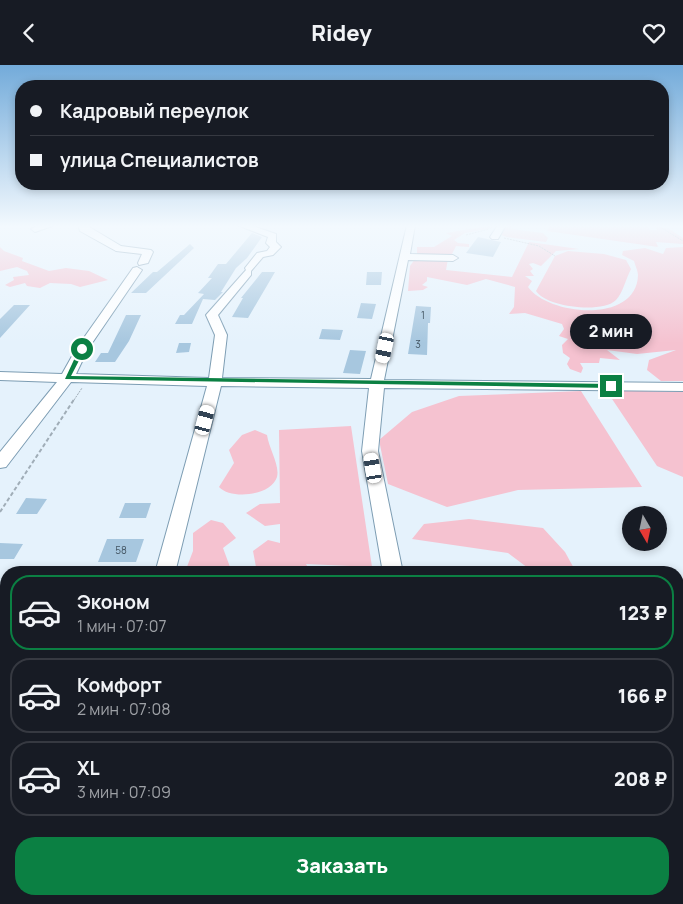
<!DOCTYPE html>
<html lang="ru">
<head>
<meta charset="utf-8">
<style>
  :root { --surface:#171b24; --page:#20242c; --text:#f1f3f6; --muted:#9ea1a6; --line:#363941; --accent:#0b8043 }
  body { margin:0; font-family:Manrope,sans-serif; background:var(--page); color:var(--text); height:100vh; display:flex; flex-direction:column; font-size:19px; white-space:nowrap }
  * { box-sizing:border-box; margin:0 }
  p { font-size:16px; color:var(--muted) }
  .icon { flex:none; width:28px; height:28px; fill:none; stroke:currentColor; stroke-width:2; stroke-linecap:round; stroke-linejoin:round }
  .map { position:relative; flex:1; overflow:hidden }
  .details { position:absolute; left:0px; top:501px; width:684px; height:339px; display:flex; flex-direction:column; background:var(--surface); border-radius:20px 20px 0 0; box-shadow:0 2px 8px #0003 }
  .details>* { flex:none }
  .top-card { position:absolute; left:15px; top:15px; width:654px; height:110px; border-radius:20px; box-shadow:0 2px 8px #0003; display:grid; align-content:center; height:110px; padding:0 15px; background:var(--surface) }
  .needle { width:32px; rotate:171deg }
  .fabs { position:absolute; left:622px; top:441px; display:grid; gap:10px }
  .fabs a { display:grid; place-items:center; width:45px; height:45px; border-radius:50%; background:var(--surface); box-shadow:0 2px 8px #0003; font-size:25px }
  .end { position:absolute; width:22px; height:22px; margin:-11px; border:6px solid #0b8043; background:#fff; box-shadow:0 0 0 2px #fff }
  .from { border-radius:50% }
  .bubble { position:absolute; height:35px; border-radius:18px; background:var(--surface); box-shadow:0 2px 8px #0003; font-size:16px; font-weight:800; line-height:35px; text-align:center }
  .car { position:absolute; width:15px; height:30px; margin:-15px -8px; border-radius:6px; box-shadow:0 0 4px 1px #0007; background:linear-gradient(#fff 24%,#345 0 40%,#fff 0 76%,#345 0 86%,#fff 0) }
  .top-card b { display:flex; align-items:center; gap:18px; height:48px; font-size:19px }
  .top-card b+b { border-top:1px solid var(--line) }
  .top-card i { width:12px; height:12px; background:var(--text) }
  ul { padding:9px 0 0; list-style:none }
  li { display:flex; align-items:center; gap:15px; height:75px; margin:0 10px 8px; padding:0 5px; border:2px solid var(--line); border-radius:20px }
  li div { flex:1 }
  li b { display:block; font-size:19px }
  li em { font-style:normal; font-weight:800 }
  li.current { border-color:var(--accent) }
  li>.icon { width:45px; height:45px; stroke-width:1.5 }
  .action { display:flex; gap:10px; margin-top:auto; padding:10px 15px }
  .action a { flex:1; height:58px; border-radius:20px; background:var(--accent); color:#fff; font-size:20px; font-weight:800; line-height:58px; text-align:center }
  header { display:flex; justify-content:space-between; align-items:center; height:65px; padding:0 15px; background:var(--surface); font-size:22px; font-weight:800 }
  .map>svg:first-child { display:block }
  .green { fill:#f5c2d0 }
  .building { fill:#a7c7df }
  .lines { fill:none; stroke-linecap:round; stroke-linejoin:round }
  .minor-casing { stroke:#7d9db3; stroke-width:2 }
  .path-far1 { stroke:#a0adb7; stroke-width:1; stroke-dasharray:2 1; stroke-linecap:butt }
  .path { stroke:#a0adb7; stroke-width:2; stroke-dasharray:4 2.5; stroke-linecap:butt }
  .minor { fill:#fff; fill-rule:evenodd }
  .route { fill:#0b8043 }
  .labels { text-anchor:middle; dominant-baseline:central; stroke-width:4; stroke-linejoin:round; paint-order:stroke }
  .number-label { font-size:10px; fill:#425461 }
</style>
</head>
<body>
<header><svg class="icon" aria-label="back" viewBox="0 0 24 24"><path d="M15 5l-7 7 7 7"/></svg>Ridey<svg class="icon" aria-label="heart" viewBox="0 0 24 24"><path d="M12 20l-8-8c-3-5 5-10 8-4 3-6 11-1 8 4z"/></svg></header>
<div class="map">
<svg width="683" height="839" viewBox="0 0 683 839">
  <rect width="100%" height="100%" fill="#e5f2fc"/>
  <path class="green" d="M493,160L492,163L465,168L454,175L458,178L469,179V182L456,181L452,189H417V182H434L452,171L446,168Z
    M505,160H512L511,164L543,168L548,173L546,177L507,172L501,170Z
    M550,160H648L650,165H657V162L668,163L683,173V179L656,177L658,182L547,166Z
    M529,177L579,184L556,186L541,201L533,198L529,199L533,204L530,206L534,211H525L532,216L528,222C549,251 637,259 638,210C638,206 635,200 634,196L622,190L623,186L645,183L663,189L666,183L683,182V316H661L647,305L649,295L676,285L637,289L607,285L620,295L600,293L599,298H580L583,303L581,308L570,304L567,299L570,293L563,288L562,280L568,274L559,271L564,264L562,259L525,248L509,249L514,242L515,222L486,214L467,220L427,212V216L422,220L428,222L423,225L408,226L410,201L415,194H448L446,205L512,212Z
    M0,182L4,186L23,193L22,196L49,206L66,203L89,206L108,215L80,222L71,219L50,218L40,223L27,221L25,218L10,222L5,220L14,215L13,212L29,210L27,206L17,202L0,206Z
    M568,186L604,189L626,195L631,204C626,213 623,228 616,235C602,249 546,242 536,226L555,191Z
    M606,325L683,327V412L657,401Z
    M581,326L642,422L518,425L447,442L388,419L379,375L412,347L459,331Z
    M351,361L372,502L306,499L311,508L277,507L256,502L253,486L268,475L280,478V459L265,461L246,448L260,439L280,438L279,365Z
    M255,365L267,370C269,384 280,400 277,412C271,431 231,435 219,422L234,398L229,385L242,370Z
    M469,454L543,463L565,487L576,507H529L528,503L508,488L412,474L424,459Z
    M211,455L223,458L236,473L223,483L230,502L237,507H185L193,486V468Z
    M127,834H269L266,839H127Z"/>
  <path class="building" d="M252,168L262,172L247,193L236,203L221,227H223L215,235L203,234L192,259H175L180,250H184L204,229L198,228L212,213H208L218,199H226Z
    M478,172L501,177L493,192L466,188Z
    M190,179L194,183L146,228H131L153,207H157Z
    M262,207H275L248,253L232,252L243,233H241Z
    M367,207H382L381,220H366Z
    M361,238L376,239L372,254L357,253Z
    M14,240H30L0,273V254Z
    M416,241L431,242L430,258H428L427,290L408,289Z
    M126,250H141L129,276L115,297H95L101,288H108Z
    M322,264L343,265L340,275L319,274Z
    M179,278H191L189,287L176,288Z
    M350,285L366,286L360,309L343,308Z
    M26,433L47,434L37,449H16Z
    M125,438H151L146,453H119Z
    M107,474H144L136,497H98Z
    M0,478L23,479L14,494H0Z"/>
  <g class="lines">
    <g class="minor-casing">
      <path id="minor" d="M39,160H55L35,167L31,164Z
        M78,160H86L121,181L151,185L153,187L148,198L139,200L138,198L142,189L116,186L80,166Z
        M237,160H250L276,169V177L281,182L273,190L263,192L251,206V210L218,250L227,270L222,313L371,314L407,160H415L410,189L453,190L458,193L453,196L408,195L384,315L683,318V326L384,323L378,386L403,508H383L362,386L369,323L221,321L175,508H155L207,321L71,317L6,402L0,403V387L57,317L0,315V307L62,309L76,284L133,203L137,202L142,205L88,284L76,309L209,313L215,270L206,250L246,205L245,203L257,188L267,186L270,182L266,178L268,172Z
        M498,160H506L498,174H492L490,172Z
        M64,834H96L94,839H62Z
        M419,834H451V839H419Z"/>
    </g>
    <path class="path-far1" d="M657,160L683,176
      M466,170L489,164
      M504,173L539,181L555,191
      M74,335L82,323"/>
    <path class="path" d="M0,447L75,333"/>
    <use href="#minor" class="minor"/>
  </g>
  <linearGradient id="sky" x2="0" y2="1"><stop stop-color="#73abda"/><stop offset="0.58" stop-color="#f3f9fe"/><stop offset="1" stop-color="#f3f9fe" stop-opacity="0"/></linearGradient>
  <rect width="683" height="278" fill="url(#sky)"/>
  <path class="route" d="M82,282L85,284L71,311L611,319L614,321L611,323L65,314L79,284Z"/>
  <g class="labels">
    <g class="number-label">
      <text x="423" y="250">1</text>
      <text x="418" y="279">3</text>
      <text x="121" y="485">58</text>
    </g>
  </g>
</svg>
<div class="fabs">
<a><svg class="needle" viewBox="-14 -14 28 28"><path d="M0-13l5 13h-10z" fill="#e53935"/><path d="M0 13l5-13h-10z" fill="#9ea1a6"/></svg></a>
</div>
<i class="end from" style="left:82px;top:284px"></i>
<i class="end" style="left:611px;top:321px"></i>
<div class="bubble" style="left:570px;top:249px;width:82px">2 мин</div>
<i class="car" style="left:385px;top:283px;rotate:192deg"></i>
<i class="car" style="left:205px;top:355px;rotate:15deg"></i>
<i class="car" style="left:373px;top:403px;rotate:350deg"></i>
<div class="top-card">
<b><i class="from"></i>Кадровый переулок</b>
<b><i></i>улица Специалистов</b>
</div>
<section class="details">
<ul>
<li class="current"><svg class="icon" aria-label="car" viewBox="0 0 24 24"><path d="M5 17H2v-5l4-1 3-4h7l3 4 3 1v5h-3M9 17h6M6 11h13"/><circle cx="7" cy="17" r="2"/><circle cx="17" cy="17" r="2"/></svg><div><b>Эконом</b><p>1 мин · 07:07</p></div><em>123 ₽</em></li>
<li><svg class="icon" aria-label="car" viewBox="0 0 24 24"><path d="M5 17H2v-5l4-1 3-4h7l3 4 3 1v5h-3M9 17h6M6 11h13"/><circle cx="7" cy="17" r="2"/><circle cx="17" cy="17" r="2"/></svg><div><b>Комфорт</b><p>2 мин · 07:08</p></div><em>166 ₽</em></li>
<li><svg class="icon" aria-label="car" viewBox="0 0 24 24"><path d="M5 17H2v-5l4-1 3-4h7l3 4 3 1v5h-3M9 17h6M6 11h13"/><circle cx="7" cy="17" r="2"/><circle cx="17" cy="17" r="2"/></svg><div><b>XL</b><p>3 мин · 07:09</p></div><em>208 ₽</em></li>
</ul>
<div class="action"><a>Заказать</a></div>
</section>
</div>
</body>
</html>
